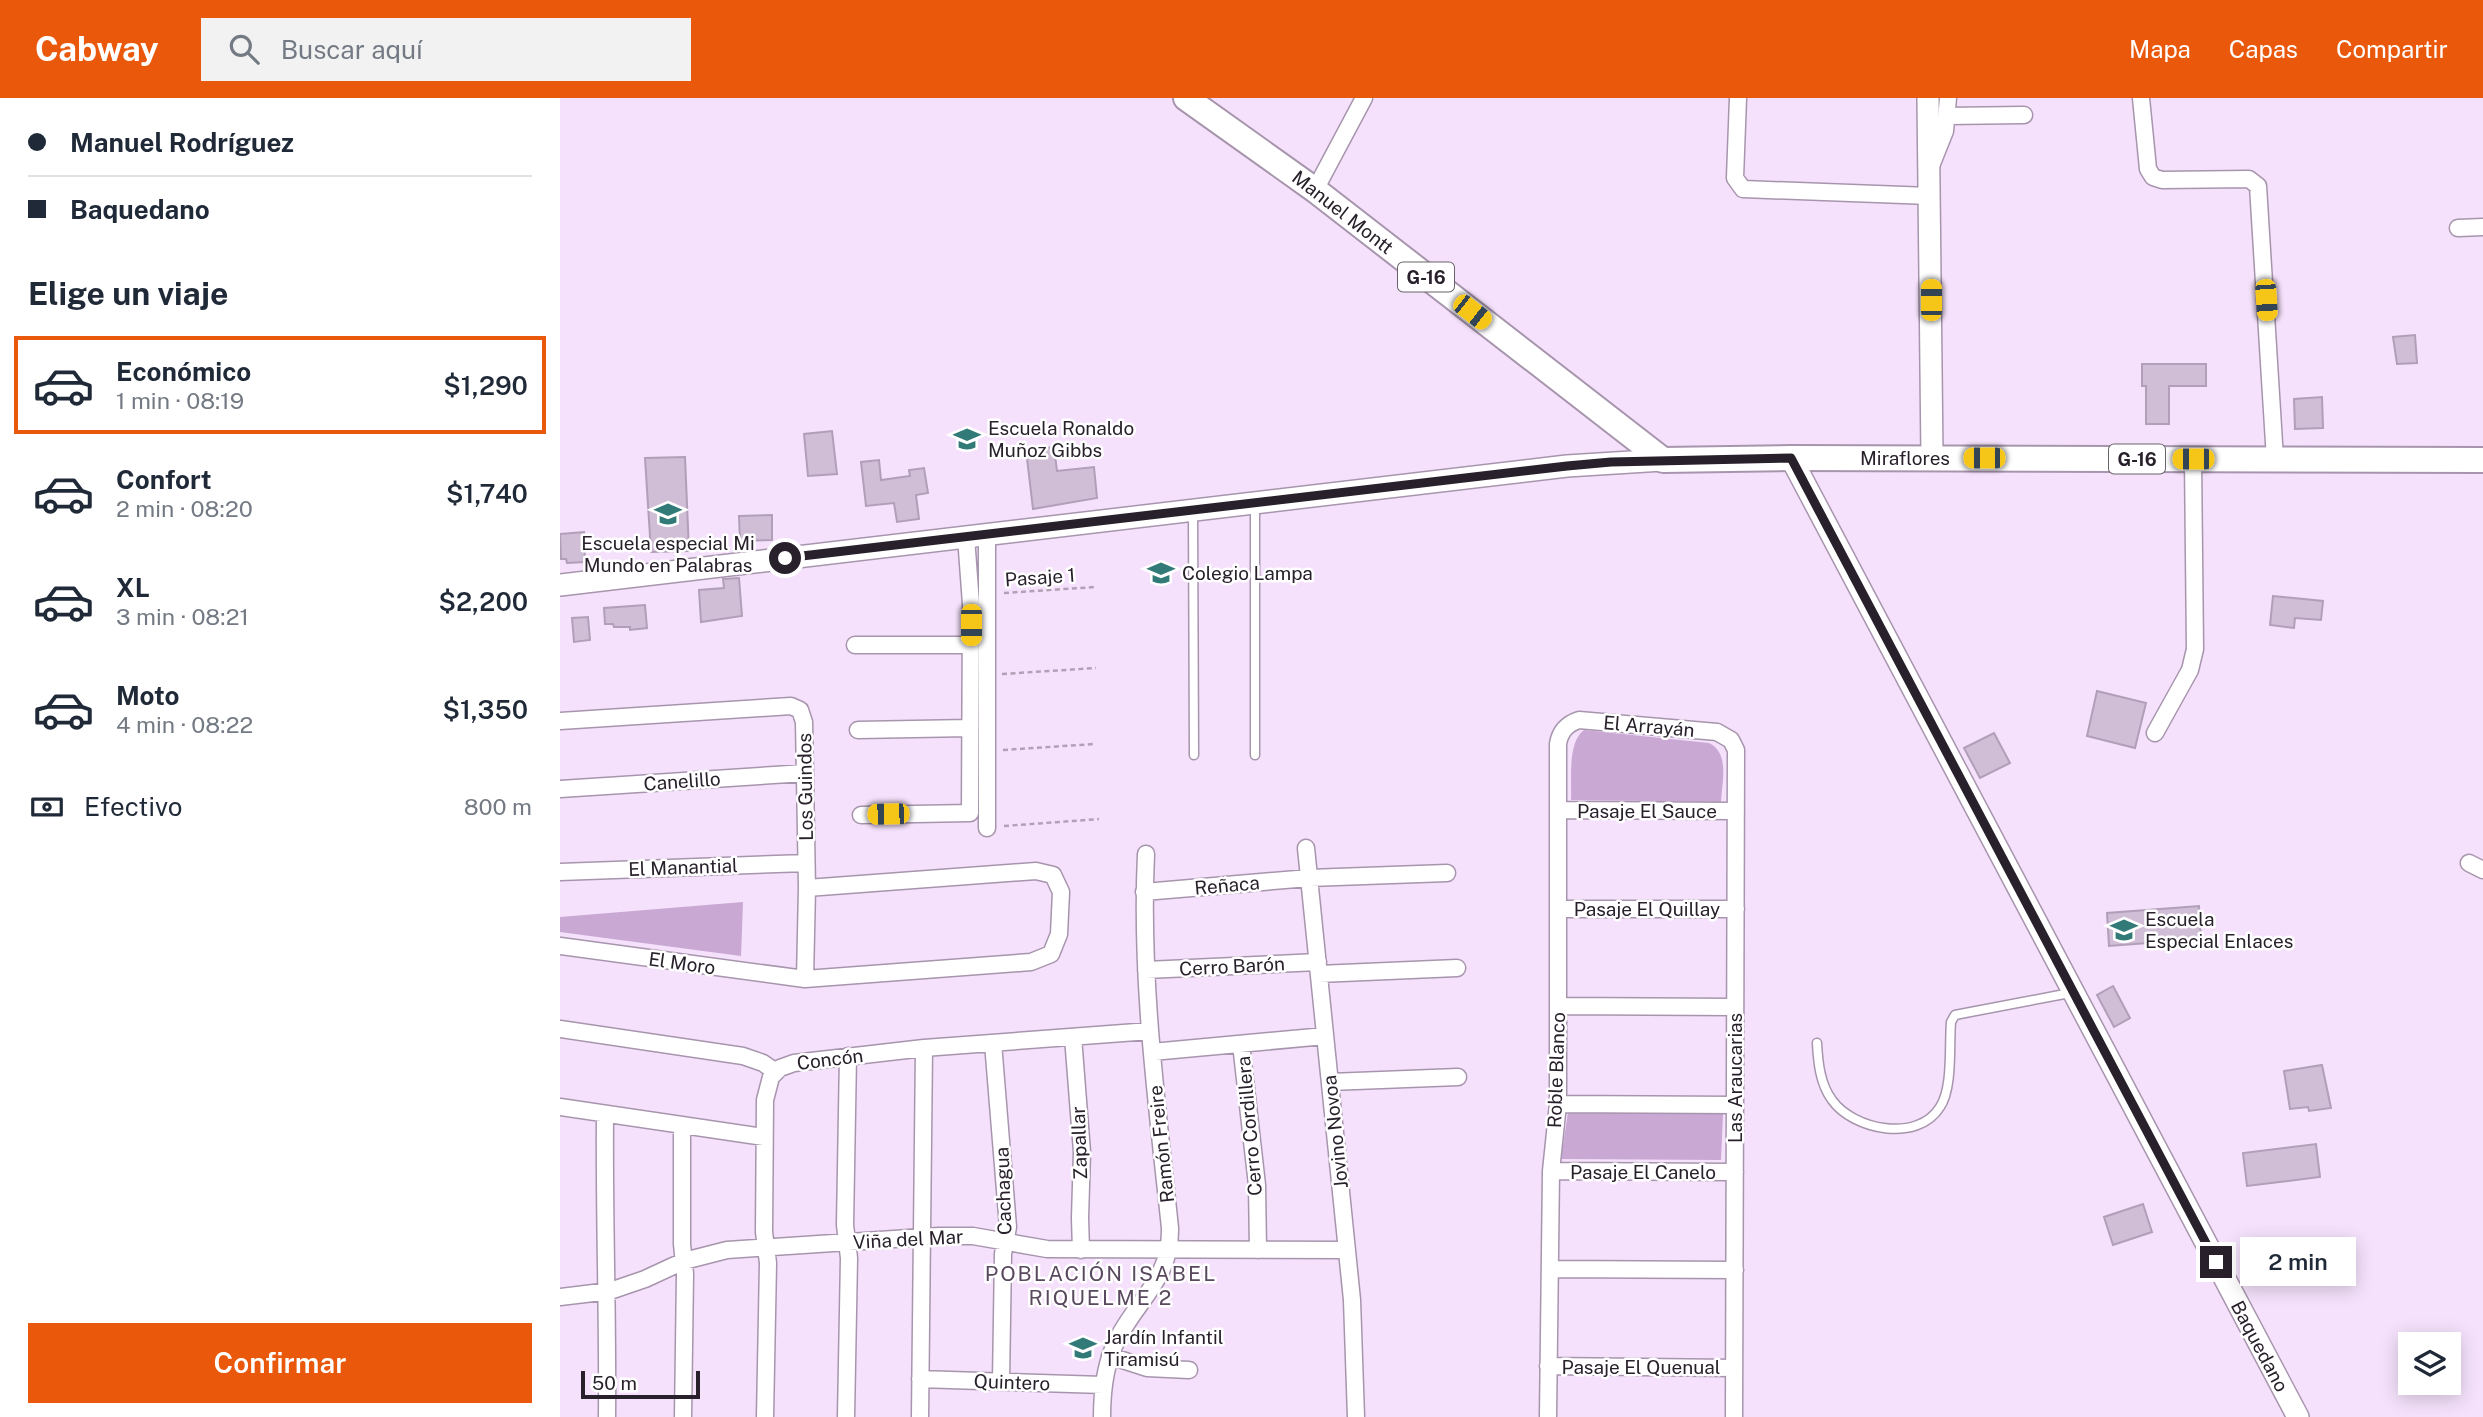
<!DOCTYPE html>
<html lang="es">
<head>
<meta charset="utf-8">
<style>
  :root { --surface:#fff; --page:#f2f2f3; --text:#1f2937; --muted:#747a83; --line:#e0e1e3; --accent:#ea580c }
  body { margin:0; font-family:"Public Sans",sans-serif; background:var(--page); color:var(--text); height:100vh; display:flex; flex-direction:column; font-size:26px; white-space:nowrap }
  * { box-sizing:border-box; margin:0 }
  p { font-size:23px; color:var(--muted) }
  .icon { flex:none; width:38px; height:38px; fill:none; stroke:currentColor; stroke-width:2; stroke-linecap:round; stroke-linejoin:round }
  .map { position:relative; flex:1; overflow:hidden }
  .drawer { display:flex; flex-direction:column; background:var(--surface); width:560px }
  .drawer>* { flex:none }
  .top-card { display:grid; align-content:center; height:154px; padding:0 28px; background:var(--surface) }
  .buttons { position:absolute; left:1838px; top:1234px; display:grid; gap:14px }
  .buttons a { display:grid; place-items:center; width:63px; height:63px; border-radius:0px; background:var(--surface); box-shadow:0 4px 18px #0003; font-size:35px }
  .scale { position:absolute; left:21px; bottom:18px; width:119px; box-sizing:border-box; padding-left:7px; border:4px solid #28202a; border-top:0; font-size:19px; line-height:24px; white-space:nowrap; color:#28202a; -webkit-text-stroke:5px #fff; paint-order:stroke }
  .end { position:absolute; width:32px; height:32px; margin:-16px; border:9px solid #28202a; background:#fff; box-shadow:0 0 0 4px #fff }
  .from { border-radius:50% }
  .bubble { position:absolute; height:49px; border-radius:0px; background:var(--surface); box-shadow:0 4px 18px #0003; font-size:23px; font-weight:600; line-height:49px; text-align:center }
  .car { position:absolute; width:21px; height:42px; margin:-21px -10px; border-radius:9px; box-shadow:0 0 5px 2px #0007; background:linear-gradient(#f5c518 24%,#345 0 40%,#f5c518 0 76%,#345 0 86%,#f5c518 0) }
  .top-card b { display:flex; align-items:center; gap:24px; height:66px; font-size:26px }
  .top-card b+b { border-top:2px solid var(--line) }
  .top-card i { width:18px; height:18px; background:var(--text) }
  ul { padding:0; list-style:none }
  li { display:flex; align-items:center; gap:21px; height:98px; margin:0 14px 10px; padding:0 14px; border:4px solid transparent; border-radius:0px }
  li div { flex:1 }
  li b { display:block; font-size:26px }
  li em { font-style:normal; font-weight:600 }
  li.on { border-color:var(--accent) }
  li>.icon { width:63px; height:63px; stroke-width:1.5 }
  h2 { padding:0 28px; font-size:32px; line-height:84px }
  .pay { display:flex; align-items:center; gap:18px; height:77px; padding:0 28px; font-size:26px }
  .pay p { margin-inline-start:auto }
  .primary-button { display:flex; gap:14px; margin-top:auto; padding:14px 28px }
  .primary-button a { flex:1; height:80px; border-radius:0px; background:var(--accent); color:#fff; font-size:28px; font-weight:600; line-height:80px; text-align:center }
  header { display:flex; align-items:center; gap:42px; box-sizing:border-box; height:98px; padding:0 35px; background:var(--accent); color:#fff }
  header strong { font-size:33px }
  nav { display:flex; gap:38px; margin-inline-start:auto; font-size:24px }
  .search { width:490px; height:63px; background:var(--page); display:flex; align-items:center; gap:18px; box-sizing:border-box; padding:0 24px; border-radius:0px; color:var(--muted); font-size:26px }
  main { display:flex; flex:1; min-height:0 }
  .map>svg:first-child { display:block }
  .green { fill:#c9a8d4 }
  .building { fill:#d0bdd6; stroke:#b19fb7; stroke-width:2 }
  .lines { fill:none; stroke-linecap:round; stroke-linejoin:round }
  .lane-casing { stroke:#a795ad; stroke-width:11 }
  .street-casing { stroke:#a795ad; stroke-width:19 }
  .secondary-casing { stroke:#a795ad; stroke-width:24 }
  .primary-casing { stroke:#a795ad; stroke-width:28 }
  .path { stroke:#b2a1b6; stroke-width:2.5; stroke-dasharray:5 3.5; stroke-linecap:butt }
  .lane { stroke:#fff; stroke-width:8 }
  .street { stroke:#fff; stroke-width:16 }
  .secondary { stroke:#fff; stroke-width:21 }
  .primary { stroke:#fff; stroke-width:24 }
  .route { stroke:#28202a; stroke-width:9 }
  .labels { text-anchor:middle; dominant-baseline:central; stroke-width:5; stroke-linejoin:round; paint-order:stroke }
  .shield { fill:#fff; stroke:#68636a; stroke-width:2 }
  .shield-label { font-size:18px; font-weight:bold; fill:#28202a }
  .street-label { font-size:19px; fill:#28202a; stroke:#fff }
  .poi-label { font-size:19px; fill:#28202a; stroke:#fff; text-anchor:start }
  .neighbourhood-label { font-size:21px; letter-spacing:2px; fill:#59495e; stroke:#fff }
</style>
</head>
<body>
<header>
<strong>Cabway</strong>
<div class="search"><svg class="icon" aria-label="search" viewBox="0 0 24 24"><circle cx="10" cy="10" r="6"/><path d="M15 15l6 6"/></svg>Buscar aquí</div>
<nav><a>Mapa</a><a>Capas</a><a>Compartir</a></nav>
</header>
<main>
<section class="drawer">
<div class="top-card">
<b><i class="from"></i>Manuel Rodríguez</b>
<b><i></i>Baquedano</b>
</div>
<h2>Elige un viaje</h2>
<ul>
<li class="on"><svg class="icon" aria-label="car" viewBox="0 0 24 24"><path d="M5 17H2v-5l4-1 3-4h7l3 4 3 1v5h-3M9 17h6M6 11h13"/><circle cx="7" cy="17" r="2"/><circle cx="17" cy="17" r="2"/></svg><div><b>Económico</b><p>1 min · 08:19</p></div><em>$1,290</em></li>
<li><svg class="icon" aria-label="car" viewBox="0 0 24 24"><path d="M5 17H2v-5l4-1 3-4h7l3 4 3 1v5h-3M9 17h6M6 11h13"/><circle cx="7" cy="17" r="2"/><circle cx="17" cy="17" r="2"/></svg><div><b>Confort</b><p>2 min · 08:20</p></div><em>$1,740</em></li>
<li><svg class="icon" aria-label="car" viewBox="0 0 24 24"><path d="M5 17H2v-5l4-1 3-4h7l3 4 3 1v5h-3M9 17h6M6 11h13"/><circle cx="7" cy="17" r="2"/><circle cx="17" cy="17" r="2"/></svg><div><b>XL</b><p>3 min · 08:21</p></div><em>$2,200</em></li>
<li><svg class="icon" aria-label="car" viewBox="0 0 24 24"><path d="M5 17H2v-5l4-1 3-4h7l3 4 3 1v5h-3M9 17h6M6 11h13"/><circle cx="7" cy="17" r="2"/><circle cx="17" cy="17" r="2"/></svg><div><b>Moto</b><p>4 min · 08:22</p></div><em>$1,350</em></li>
</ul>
<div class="pay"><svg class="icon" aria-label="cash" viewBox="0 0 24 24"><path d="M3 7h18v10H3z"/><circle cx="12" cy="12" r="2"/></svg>Efectivo<p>800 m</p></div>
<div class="primary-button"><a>Confirmar</a></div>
</section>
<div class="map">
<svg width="1923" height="1319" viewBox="0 0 1923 1319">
  <rect width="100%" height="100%" fill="#f5e1fb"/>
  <path class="green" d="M1024,632L1149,645C1170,655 1162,684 1161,704L1011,702C1012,681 1007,645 1024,632Z
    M183,804L181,858L0,834V819Z
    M1008,1014L1163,1016L1161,1062L1001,1061Z"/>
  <path class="building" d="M1855,237L1857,265L1837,266L1833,239Z
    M1582,266H1646V288H1609V326H1586V288H1582Z
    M1762,299L1763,330L1735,331L1734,301Z
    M272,333L277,376L248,378L244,336Z
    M494,349L497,373L534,369L537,400L473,411L466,352Z
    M125,359L129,453L91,454L85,360Z
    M319,362L321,382L350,378L349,372L364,370L368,395L356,397L359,421L337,424L334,405L306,408L301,364Z
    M212,417V442L180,443L179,418Z
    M24,434L25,464L7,465L6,461H1L0,436Z
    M179,480L182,518L141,524L139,492L164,490L163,481Z
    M1713,498L1763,503L1761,522L1735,520L1734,530L1710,527Z
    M85,507L87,530L70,532V529H54L53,526H45L44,510Z
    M28,519L30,542L14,544L12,520Z
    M1537,593L1586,605L1575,650L1527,638Z
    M1434,635L1450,665L1420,680L1404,650Z
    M1639,808L1641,841L1549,848L1547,815Z
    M1553,888L1570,920L1554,929L1537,897Z
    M1762,967L1771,1010L1749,1013L1748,1009L1730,1011L1724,973Z
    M1756,1046L1760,1079L1687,1088L1683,1055Z
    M1583,1106L1592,1134L1553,1147L1544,1119Z"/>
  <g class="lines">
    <g class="lane-casing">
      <path id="lane" d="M695,408V657
        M633,415L634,657
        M1257,945C1258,964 1260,986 1272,1002C1293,1032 1358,1045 1380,1009C1393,990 1389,947 1391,924L1395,917L1510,895"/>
    </g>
    <g class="street-casing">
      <path id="street" d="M1178,0L1175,80L1183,91L1370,98
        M1581,0L1588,71L1593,79L1602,82L1689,81L1698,88L1715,361
        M1386,18L1464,17
        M1371,68L1385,33L1388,0
        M755,92L804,0
        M1898,130L1923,129
        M427,436V730
        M295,547H411
        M0,623L231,608L240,612L244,624L247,790L245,881
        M298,632L410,630
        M1595,635L1630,572L1635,551L1633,361
        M0,691L245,675
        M998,712L1176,713
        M301,717L410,715L411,506L406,439
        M746,750L792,1202L796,1319
        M1909,765L1923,772
        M0,774L246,765
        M584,794L749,780L887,775
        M998,811H1176
        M0,848L245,881L471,864L491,856L499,836L501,794L493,777L476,773L247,790
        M586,872L758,864
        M759,876L897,870
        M998,908L1175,909
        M0,931L183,958L203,965L216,974
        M513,939L522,1054L520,1120L521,1152
        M433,945L448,1129L443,1156L441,1284
        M681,946L697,1087L698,1152
        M592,954L765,938
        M770,984L898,979
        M998,1006L1175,1007
        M0,1009L204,1039
        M45,1016C44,1117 48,1218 47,1319
        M122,1027V1146L125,1176L123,1319
        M991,1073L1175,1074
        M990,1171L1175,1172
        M0,1199L50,1193L85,1181L124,1163L167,1152L379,1138H413L487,1151L787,1152
        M550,1258L587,1270L629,1272
        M988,1268L1174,1270
        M360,1281L543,1287
        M205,1319L208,1165L204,1134L205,1002L211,979L220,970L234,965L364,950L590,933
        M286,1319L289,1160L285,1127L288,958
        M360,1319L364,950
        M542,1319C542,1292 545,1264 558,1240C579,1200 611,1180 610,1130C597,1006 580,881 586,756
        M988,1319L991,1073L998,1006V646C1000,633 1007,626 1019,622L1157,634L1171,642L1176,652L1174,1319"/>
    </g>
    <g class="secondary-casing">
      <path id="secondary" d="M1368,0L1372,360
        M1231,360L1738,1319
        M0,487L1007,368L1103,362"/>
    </g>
    <g class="primary-casing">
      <path id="primary" d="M626,0L755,92L1103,362L1231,360L1923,362"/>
    </g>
    <path class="path" d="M444,495L535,489
      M442,576L536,570
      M443,652L534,646
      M444,728L539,721"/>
    <use href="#lane" class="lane"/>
    <use href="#street" class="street"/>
    <use href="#secondary" class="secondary"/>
    <use href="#primary" class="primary"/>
  </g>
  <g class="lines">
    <path class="route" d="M225,460L1007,368L1051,364L1231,360L1656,1164"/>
  </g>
  <defs>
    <g id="school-bare" transform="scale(2.1)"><path d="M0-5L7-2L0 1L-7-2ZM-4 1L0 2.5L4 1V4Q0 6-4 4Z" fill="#317a77" stroke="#fff" stroke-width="2.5" paint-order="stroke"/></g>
  </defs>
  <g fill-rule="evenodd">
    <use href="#school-bare" x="407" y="341"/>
    <use href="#school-bare" x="108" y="416"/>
    <use href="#school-bare" x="601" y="475"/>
    <use href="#school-bare" x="1564" y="832"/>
    <use href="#school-bare" x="523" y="1250"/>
  </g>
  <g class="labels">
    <g class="shield">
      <rect x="838" y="164.5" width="56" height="29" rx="5"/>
      <rect x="1549" y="346.5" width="56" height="29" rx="5"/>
    </g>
    <g class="shield-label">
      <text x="866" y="179">G-16</text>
      <text x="1577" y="361">G-16</text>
    </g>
    <g class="street-label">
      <text transform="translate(783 114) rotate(38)">Manuel Montt</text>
      <text x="1345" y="360">Miraflores</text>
      <text transform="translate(480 479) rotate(-4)">Pasaje 1</text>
      <text transform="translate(1089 628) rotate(5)">El Arrayán</text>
      <text transform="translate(122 683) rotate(-4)">Canelillo</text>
      <text transform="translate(245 689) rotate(-91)">Los Guindos</text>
      <text x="1087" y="713">Pasaje El Sauce</text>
      <text transform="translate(123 769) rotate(-2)">El Manantial</text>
      <text transform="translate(667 787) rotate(-5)">Reñaca</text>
      <text x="1087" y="811">Pasaje El Quillay</text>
      <text transform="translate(122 865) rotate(8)">El Moro</text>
      <text transform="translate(672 868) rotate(-3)">Cerro Barón</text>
      <text transform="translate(270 961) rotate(-7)">Concón</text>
      <text transform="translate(996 972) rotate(-88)">Roble Blanco</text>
      <text transform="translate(1175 980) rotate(-90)">Las Araucarias</text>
      <text transform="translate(689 1028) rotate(-95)">Cerro Cordillera</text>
      <text transform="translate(775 1034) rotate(-96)">Jovino Novoa</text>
      <text transform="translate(519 1045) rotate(-92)">Zapallar</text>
      <text transform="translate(601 1046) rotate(-96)">Ramón Freire</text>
      <text x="1083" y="1074">Pasaje El Canelo</text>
      <text transform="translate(443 1093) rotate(-92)">Cachagua</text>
      <text transform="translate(348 1141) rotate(-3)">Viña del Mar</text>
      <text transform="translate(1700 1248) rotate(62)">Baquedano</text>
      <text x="1081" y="1269">Pasaje El Quenual</text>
      <text transform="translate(452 1284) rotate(2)">Quintero</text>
    </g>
    <g class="poi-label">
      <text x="428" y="330">Escuela Ronaldo<tspan x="428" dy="22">Muñoz Gibbs</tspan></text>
      <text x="108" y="445" text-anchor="middle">Escuela especial Mi<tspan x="108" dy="22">Mundo en Palabras</tspan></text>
      <text x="622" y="475">Colegio Lampa</text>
      <text x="1585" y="821">Escuela<tspan x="1585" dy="22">Especial Enlaces</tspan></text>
      <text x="544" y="1239">Jardín Infantil<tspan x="544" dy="22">Tiramisú</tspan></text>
    </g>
    <g class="neighbourhood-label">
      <text x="541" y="1175">POBLACIÓN ISABEL<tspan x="541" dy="24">RIQUELME 2</tspan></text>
    </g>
  </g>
</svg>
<div class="buttons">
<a><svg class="icon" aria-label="layers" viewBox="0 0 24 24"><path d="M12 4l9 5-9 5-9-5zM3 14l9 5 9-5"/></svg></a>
</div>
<div class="scale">50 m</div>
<i class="end from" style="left:225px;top:460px"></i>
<i class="end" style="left:1656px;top:1164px"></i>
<div class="bubble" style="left:1680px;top:1139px;width:116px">2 min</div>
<i class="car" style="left:1371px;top:202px;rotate:0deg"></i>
<i class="car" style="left:1706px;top:202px;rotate:176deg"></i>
<i class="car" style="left:912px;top:214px;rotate:128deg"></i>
<i class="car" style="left:1424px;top:360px;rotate:270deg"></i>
<i class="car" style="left:1633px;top:361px;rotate:270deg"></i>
<i class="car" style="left:411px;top:527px;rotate:180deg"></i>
<i class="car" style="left:328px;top:716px;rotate:269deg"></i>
</div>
</main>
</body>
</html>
